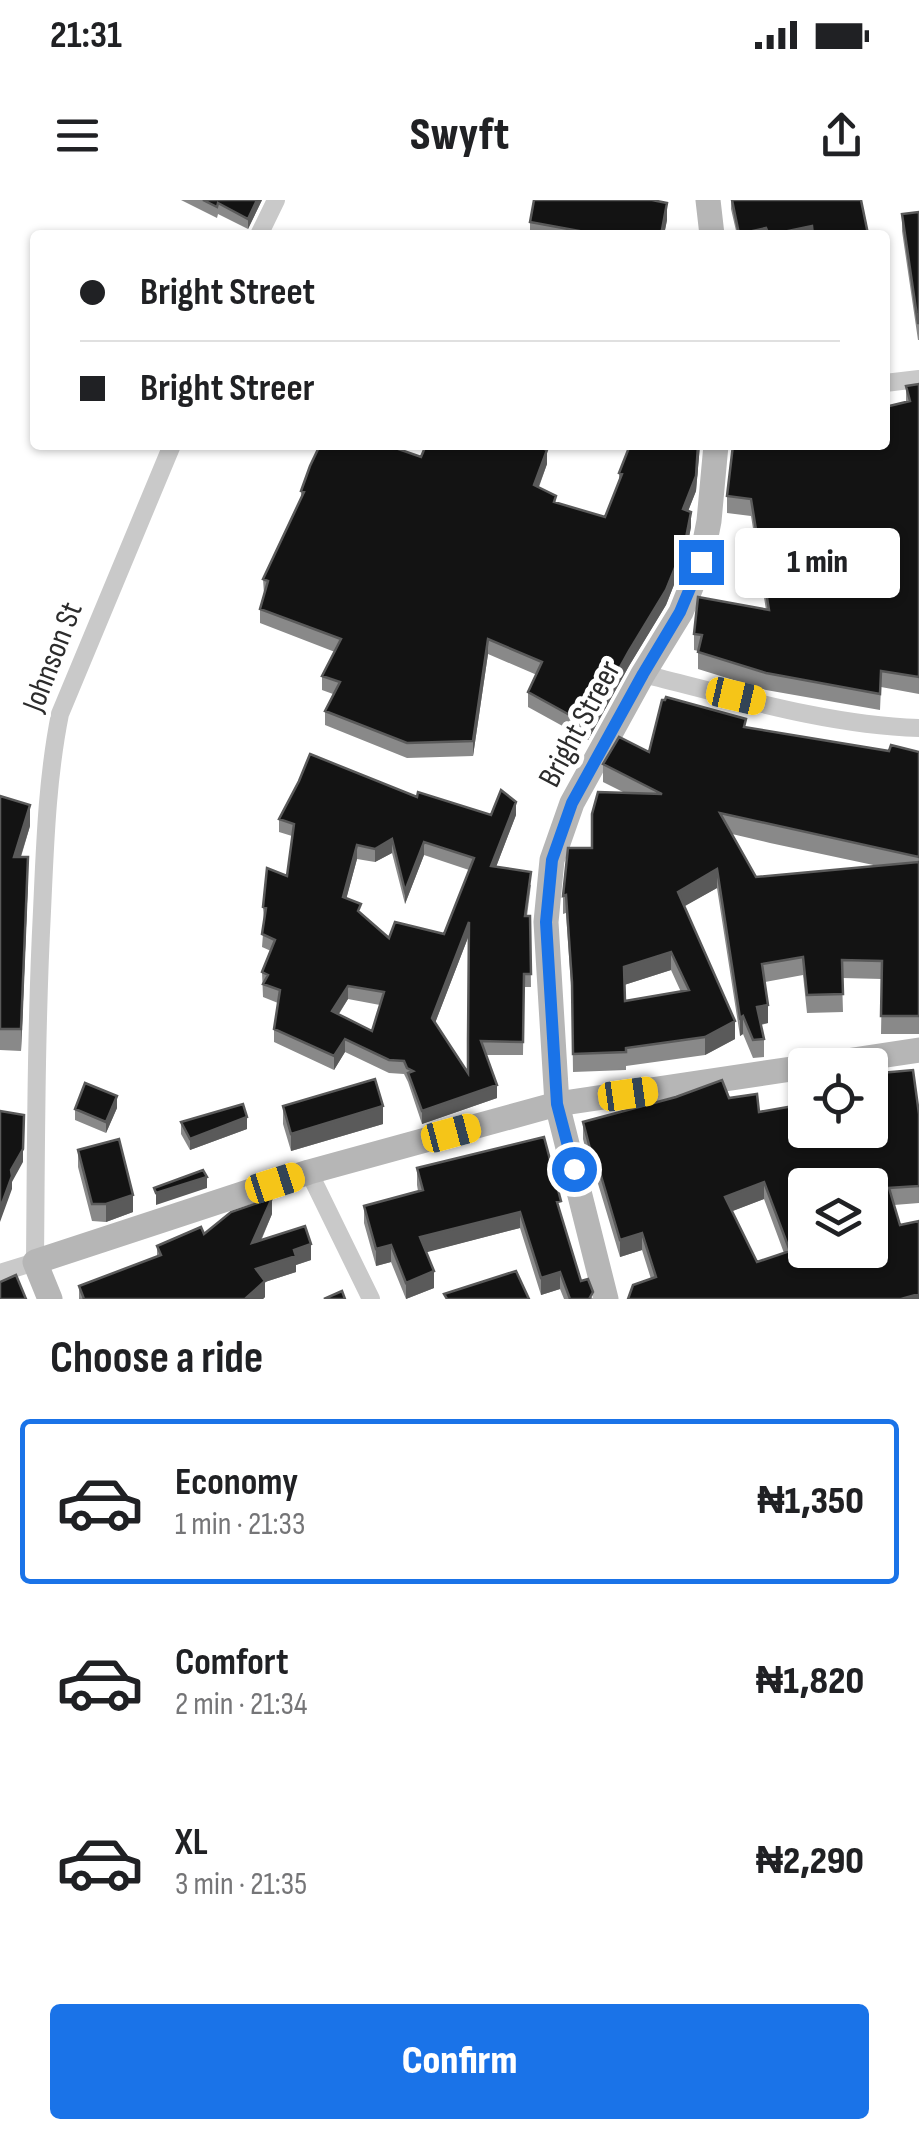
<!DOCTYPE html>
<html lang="en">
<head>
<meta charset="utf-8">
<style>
  :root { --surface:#fff; --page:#f6f6f6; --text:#202124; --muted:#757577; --line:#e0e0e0; --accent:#1a73e8 }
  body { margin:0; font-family:"Sofia Sans Condensed",sans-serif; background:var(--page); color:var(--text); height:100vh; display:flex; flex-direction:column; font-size:38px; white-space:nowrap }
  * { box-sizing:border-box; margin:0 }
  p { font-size:32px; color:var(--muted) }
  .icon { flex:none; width:55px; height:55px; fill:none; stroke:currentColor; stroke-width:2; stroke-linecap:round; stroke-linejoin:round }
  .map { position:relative; height:1099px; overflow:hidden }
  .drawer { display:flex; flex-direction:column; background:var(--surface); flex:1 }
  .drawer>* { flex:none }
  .banner { position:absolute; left:30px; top:30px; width:860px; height:220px; border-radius:10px; box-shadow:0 2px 8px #0004; display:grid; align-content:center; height:220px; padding:0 50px; background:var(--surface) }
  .controls { position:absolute; left:788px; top:848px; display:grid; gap:20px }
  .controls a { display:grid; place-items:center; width:100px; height:100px; border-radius:10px; background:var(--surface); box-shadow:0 2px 8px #0004; font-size:50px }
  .end { position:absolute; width:45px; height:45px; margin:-22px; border:12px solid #1a73e8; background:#fff; box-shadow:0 0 0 5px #fff }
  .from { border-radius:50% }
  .bubble { position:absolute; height:70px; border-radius:10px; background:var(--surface); box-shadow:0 2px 8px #0004; font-size:32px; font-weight:800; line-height:70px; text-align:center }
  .car { position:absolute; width:30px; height:60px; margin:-30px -15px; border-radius:12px; box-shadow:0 0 8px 2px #0007; background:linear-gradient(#f5c518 24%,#345 0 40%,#f5c518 0 76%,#345 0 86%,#f5c518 0) }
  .banner b { display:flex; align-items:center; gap:35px; height:95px; font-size:38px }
  .banner b+b { border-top:2px solid var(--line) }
  .banner i { width:25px; height:25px; background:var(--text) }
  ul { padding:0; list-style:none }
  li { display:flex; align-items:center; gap:30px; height:165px; margin:0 20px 15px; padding:0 30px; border:5px solid transparent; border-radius:10px }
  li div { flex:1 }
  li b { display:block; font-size:38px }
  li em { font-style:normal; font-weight:800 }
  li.selected { border-color:var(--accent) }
  li>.icon { width:90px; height:90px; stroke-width:1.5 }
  h2 { padding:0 50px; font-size:45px; line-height:120px }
  .action { display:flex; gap:20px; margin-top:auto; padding:20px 50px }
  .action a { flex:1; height:115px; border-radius:10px; background:var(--accent); color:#fff; font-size:40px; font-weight:800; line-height:115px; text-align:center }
  .status { display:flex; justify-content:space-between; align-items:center; height:70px; padding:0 50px; background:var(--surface); direction:ltr }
  .status svg { height:28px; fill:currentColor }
  header { display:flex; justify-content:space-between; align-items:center; height:130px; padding:0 50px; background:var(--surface); font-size:45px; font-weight:800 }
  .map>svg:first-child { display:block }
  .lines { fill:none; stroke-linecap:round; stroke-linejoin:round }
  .street { stroke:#c9c9c9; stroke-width:18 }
  .secondary { stroke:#b6b6b6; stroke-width:25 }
  .wall { fill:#898989; fill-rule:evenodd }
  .shaded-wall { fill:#5a5a5a }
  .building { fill:#131313; stroke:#5a5a5a; stroke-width:2.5; fill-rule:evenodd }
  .route { stroke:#1a73e8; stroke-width:12 }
  .labels { text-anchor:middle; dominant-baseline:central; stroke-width:10; stroke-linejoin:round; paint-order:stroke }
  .street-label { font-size:32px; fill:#2c2c2c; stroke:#fff }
</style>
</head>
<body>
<div class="status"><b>21:31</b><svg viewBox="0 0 49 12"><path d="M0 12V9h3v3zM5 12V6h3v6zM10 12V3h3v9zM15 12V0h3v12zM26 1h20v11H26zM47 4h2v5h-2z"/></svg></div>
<header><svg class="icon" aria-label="menu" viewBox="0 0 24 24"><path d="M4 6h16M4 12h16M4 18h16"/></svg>Swyft<svg class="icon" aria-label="share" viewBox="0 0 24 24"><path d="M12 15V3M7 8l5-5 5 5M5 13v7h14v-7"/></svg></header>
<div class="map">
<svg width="919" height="1099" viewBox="0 0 919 1099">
  <rect width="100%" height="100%" fill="#fff"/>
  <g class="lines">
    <path class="street" d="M259,35L276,0
      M885,183L919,179
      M643,474C733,496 826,525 919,528
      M309,972L371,1099
      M0,1073L35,1062C36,945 36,828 42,711C45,645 47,579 60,514L172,245"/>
    <path class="secondary" d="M708,0L712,35
      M820,865L919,850
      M50,1099L35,1062L309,972L557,904L805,867
      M606,1099L557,904L546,722L552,660L572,603L643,474L681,412L701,362L709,321L716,245"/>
  </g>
  <path class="wall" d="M181,0H262L248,29L218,14L217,18Z
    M731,0H861L868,35H737L731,9Z
    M919,12V140H918L902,31V14Z
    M667,20L664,35H530V22Z
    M919,184V494L881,487L880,510L766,490L698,469V451L694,450V434L766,410L751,316L727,313V296L906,202V186Z
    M630,245H700L696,291L688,311L691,327L685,357L666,405L629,466L588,540L528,507V492L537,475L488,454L473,556L407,558L325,525V511L333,494L322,490V476L335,452L260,423V409L264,394L263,379L301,300V291L421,257L547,264L539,287L556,302L605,317L619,281V273Z
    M665,500L746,527L889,551L919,552V834H881L882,779L842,778L843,812L807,813L803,775L765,782L768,823L761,825L764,839V857L753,858L743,834L740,836L717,688L684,706L735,839L705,855L626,866V870L573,872L572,800L566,713L563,714V696L625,593L603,582V564L649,552ZM732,634L770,643L878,666L756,677ZM671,770L681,792L625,801L624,785Z
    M0,596L30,626L21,657L28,679L21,851L0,850Z
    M417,597L491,615H516L496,667L531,685L527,716H530L531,787H524L523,855H486L497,898L422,924L408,882L404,874L389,873L345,852L334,870L274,842V829L278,803L263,797L262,772L271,751L262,747L264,721L263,707L287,676L292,636L279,632V619ZM392,653L405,704L424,655L469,670L444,734L389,738L346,699L357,659L375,662ZM469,735L468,873L435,823ZM348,799L380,805L372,831L339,814Z
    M880,874L919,914V1003L894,1005L919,1099L651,1079L642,1050L620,1057L596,977L593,978L583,939V922L729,898L805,930ZM764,999L784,1053L757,1062L732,1011Z
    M283,906L383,924L291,951L283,924Z
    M117,908L106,933L75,920V909Z
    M181,922L247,929L190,950L181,934Z
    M78,950L133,1012L106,1022L92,1021L78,967Z
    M417,968L561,1016L581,1081L593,1099H564L560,1089L541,1095L520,1028L426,1052L434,1088L406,1099L391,1062L376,1066L364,1023V1006L418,991L417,985Z
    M272,1014L261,1041L311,1060L296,1065V1072L265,1082V1097L263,1099H79V1086L157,1057V1046Z"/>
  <path class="shaded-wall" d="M257,0H262L248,29V19Z
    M667,3V20L664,35H661Z
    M812,26V35H769Z
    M766,28V35H739V34Z
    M698,245H700L696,291L683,324V309Z
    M547,250V264L534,299V285Z
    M691,312V327L685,357L666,405L629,466L588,540V525L629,451Z
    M488,439V454L473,556V541Z
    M516,602V615L491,680V666Z
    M30,605V626L14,678V657Z
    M392,639V653L375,662V649Z
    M424,642V655L405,704V691Z
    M357,645V659L343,711V697Z
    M28,657V679L21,851V829Z
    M717,669V688L678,710V692Z
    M469,722V735L432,831V818Z
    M671,752V770L624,785V767Z
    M348,786V799L332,824V811Z
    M768,805V823L757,825V807Z
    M743,816V834L740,836V818Z
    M735,821V839L705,855V837Z
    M345,839V852L334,870V856Z
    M497,885V898L422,924V911Z
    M117,896V908L106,933V922Z
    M383,906V924L291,951V934Z
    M247,917V929L190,950V939Z
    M23,949V962L12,982V989L0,1022V1009L11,970Z
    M596,959V977L593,978V960Z
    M207,977V988L156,1005V993Z
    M764,982V999L725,1014V997Z
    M133,995V1012L106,1022V1004Z
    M272,998V1014L252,1060V1043Z
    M520,1012V1028L420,1054V1037Z
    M642,1033V1050L620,1057V1040Z
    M311,1044V1060L296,1065V1072L265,1082V1097L263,1099H245L256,1069L294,1050Z
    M391,1045V1062L376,1066V1049Z
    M434,1071V1088L406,1099V1083Z
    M560,1072V1089L541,1095V1078Z
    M919,1094V1099H901Z"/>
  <path class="building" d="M203,0H257L248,19L218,3L217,7Z
    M534,0H652L667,3L661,35H601L530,22Z
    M732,0H861L868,34L813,35L812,26L769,35L766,28L739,34Z
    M919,12V123H918L902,14Z
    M919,184V477L881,471L880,494L766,473L698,452L702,435L694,434L698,397L769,410L751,299L727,296L733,245H885V207L910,201L906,186Z
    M320,245H387L421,257L426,245H536L547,250L534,285L556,296L554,302L605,317L622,274L619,273L630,245H698L696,276L683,309L691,312L685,343L666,390L629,451L588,525L528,492L542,462L488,439L473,541L407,543L325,511L340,482L322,476L341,439L260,409L268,381L263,379L304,292L301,291L310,266Z
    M666,497L746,519L744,527L889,551L891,545L919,552V657L720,613L756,677L919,662V816H881L882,761L842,760L843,794L807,795L803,757L762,764L768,805L757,807L764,839L753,840L743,816L740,818L717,669L678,692L735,821L705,837L626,848V852L573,854L572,782L566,695L563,696L568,648H592V614L598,592L662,594L603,564L619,537L649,552L662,500H665ZM671,752L689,790L625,801L624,767Z
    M310,554L417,597L418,592L491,615L501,590L516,602L491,666L531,672L525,716H530L531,774H524L523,842L481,841L497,885L422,911L408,873L413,871L407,868L404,861L389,860L345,839L334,856L274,829L280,790L263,784L268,775L262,772L275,740L262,734L266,708L263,707L267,668L287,676L294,624L279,619L299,581ZM392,639L405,691L424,642L474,658L444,734L395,722L389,738L358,711L361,704L343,697L357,645L375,649ZM469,722L468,841V873L432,818ZM348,786L384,792L372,831L332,811Z
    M0,596L30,605L14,657H28L21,829H0Z
    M913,870L919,914V986L889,988L900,1025L919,1021V1094L901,1099H628L633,1085L656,1077L642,1033L620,1040L596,959L593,960L583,922L676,897L722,880L729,898L757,894L759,912L805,904V930H870V874ZM764,982L790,1051L757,1062L725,997ZM805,985H870V1050H805Z
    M375,879L383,906L291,934L283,906Z
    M85,883L117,896L106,922L75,909Z
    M243,904L247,917L190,939L181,922Z
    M0,911L24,915L23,949L11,970L12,976L0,1009Z
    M544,937L561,1001L557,1002L581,1081L588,1079L593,1092L589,1099H570L560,1072L541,1078L520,1012L420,1037L434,1071L406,1083L391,1045L376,1049L364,1006L423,990L417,968Z
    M119,939L133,995L106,1004H92L78,950Z
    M203,970L207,977L156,993L154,988Z
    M272,998L252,1043L305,1026L311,1044L294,1050L296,1056L256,1069L265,1081L245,1099H84L79,1086L161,1055L157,1046L201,1027L204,1034L231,1012Z
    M516,1071L529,1099H447L444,1094Z
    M16,1075L26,1099H0V1082Z
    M342,1091L345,1099H324Z"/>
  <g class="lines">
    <path class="route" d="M574,969L557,904L546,722L552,660L572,603L643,474L680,412L701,362"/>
  </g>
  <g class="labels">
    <g class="street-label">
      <text transform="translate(53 457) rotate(-69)">Johnson St</text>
      <text transform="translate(580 524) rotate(-62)">Bright Streer</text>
    </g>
  </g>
</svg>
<div class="controls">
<a><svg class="icon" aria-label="locate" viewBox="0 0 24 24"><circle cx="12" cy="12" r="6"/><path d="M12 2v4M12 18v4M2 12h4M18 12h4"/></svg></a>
<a><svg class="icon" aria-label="layers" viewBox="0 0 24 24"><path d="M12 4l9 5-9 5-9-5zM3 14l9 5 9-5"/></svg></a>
</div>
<i class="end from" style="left:574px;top:969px"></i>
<i class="end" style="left:701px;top:362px"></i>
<div class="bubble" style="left:735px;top:328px;width:165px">1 min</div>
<i class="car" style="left:736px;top:496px;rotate:103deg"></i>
<i class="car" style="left:628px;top:894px;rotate:82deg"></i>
<i class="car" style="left:451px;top:933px;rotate:75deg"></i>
<i class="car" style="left:275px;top:983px;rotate:72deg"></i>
<div class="banner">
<b><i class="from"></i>Bright Street</b>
<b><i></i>Bright Streer</b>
</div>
</div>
<section class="drawer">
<h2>Choose a ride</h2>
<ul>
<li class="selected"><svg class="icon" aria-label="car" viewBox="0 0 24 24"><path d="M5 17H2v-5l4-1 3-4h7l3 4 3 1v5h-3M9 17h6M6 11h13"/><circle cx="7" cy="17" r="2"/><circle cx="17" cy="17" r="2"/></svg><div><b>Economy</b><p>1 min · 21:33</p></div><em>₦1,350</em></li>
<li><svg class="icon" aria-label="car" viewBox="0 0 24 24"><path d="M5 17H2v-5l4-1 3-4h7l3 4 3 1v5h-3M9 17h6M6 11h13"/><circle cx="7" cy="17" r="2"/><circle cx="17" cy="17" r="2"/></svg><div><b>Comfort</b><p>2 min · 21:34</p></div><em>₦1,820</em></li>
<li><svg class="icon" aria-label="car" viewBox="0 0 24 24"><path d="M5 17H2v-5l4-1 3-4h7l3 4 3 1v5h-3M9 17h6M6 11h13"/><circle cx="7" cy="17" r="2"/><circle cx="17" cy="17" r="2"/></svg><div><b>XL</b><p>3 min · 21:35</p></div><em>₦2,290</em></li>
</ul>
<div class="action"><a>Confirm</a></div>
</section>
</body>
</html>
